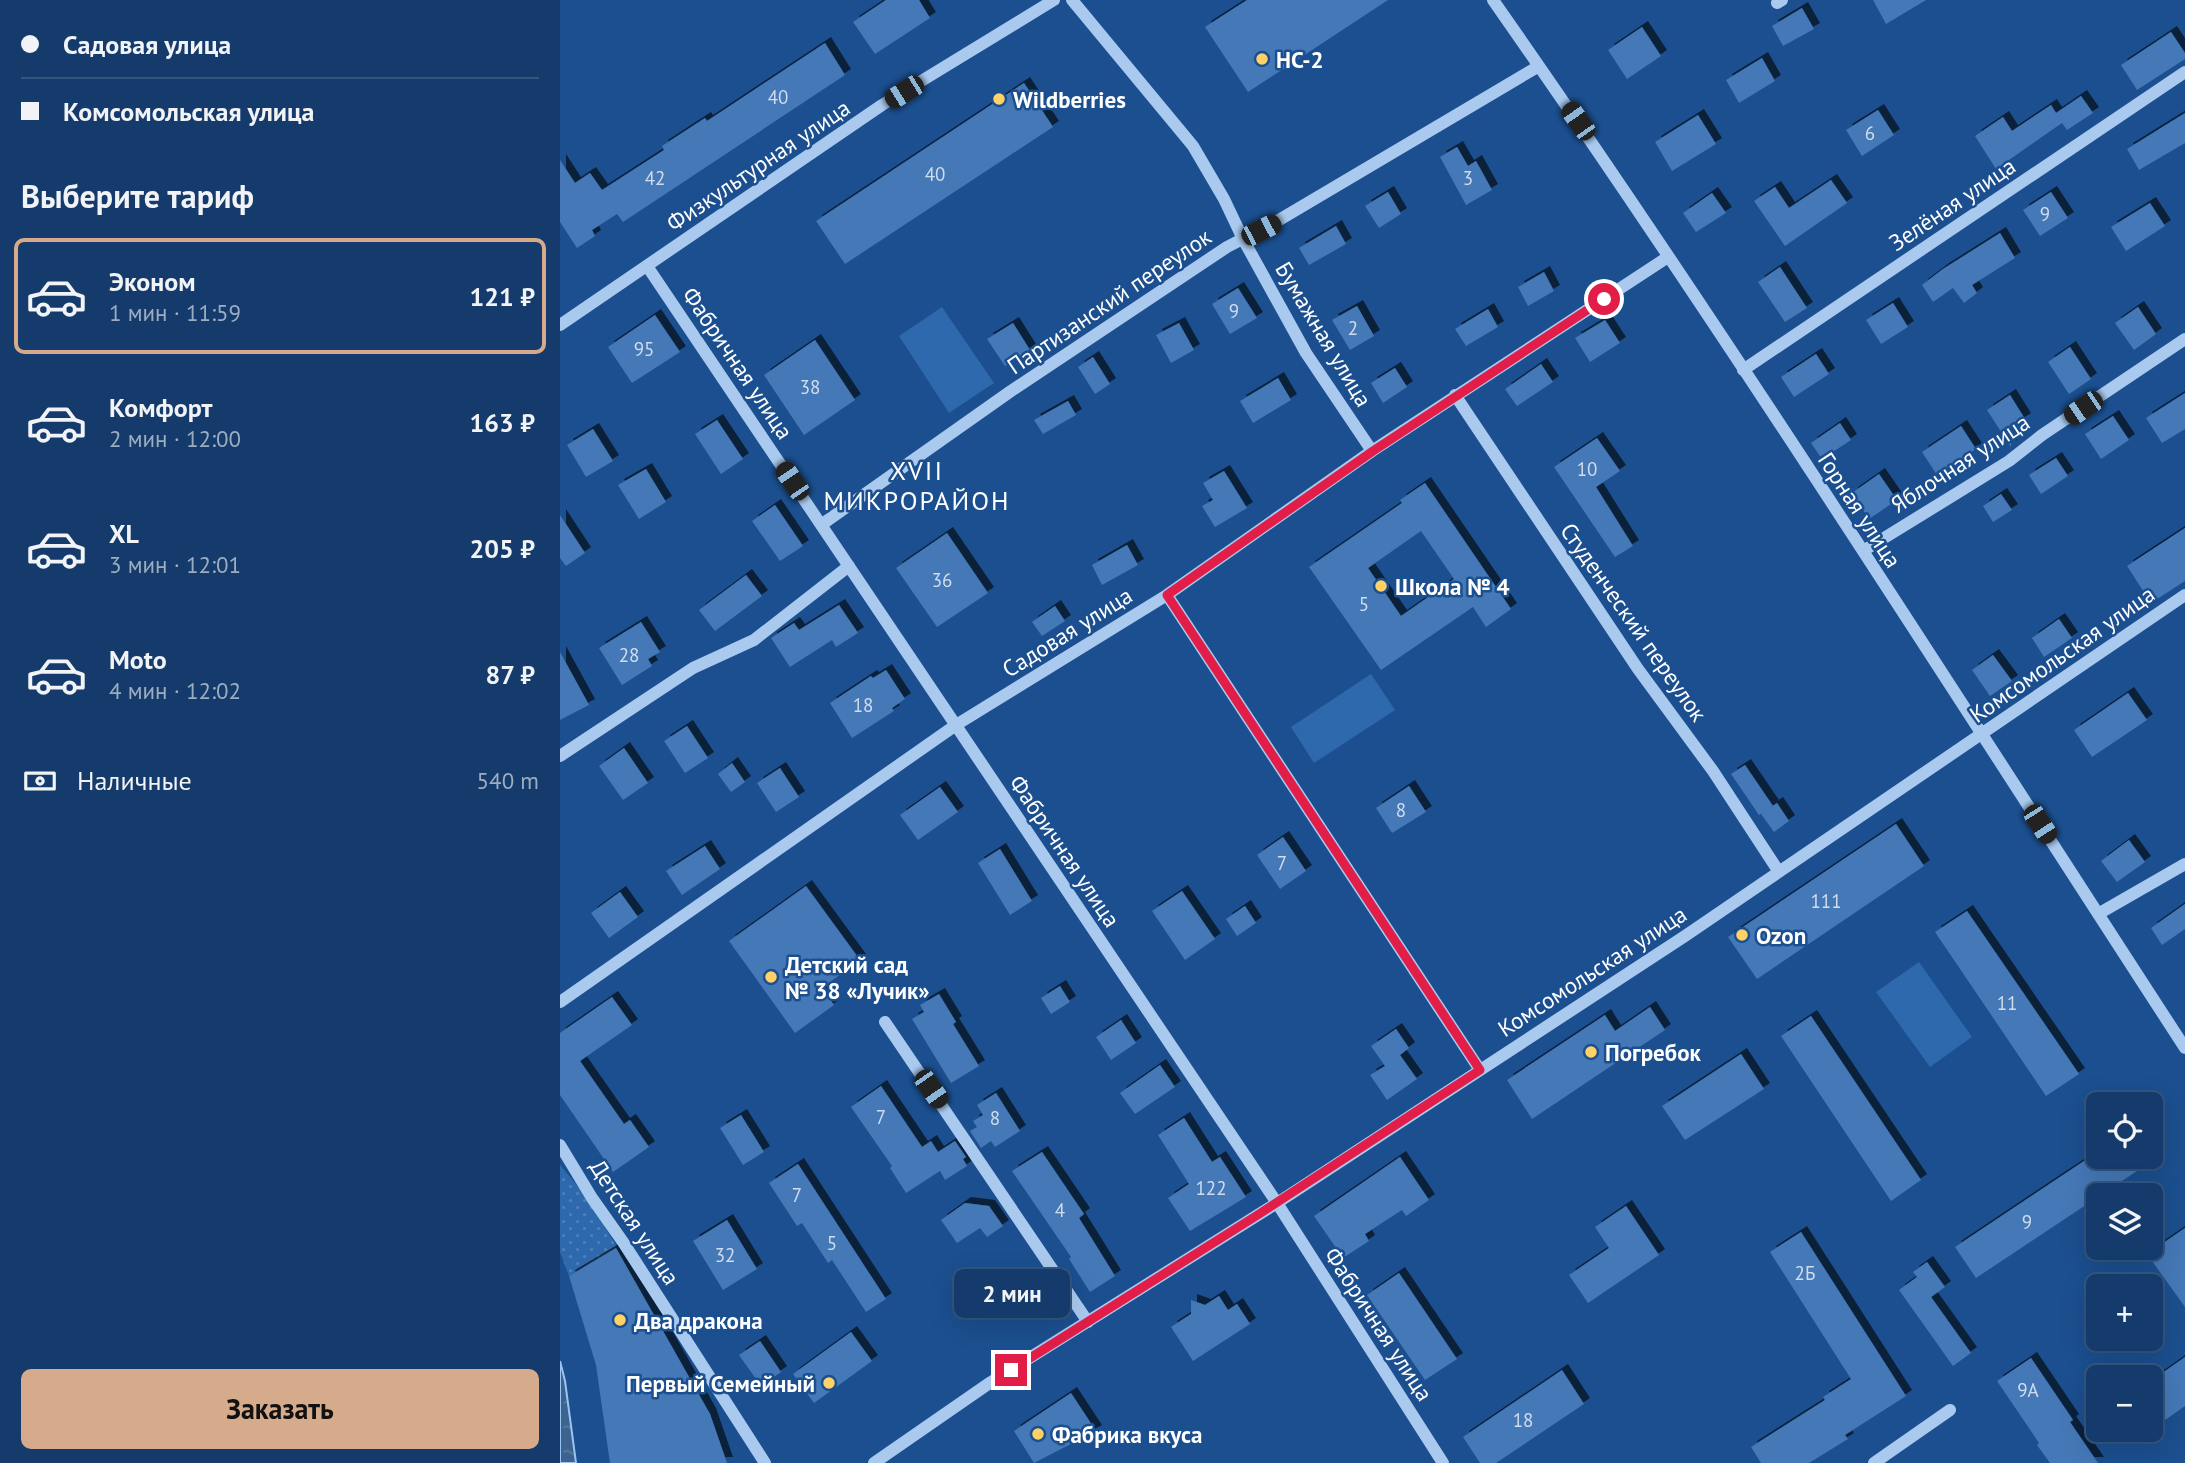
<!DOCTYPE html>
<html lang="ru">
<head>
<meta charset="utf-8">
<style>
  :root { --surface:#143b6b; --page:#214673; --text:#f1f3f6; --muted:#9dadc1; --line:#33557e; --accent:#d6ab8b }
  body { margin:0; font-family:"PT Sans",sans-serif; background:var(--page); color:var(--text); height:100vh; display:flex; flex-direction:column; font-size:26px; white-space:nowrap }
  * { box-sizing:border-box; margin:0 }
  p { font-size:23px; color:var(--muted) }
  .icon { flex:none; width:38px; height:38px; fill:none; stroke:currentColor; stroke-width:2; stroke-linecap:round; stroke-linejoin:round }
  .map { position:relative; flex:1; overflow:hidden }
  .details { display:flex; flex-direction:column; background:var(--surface); width:560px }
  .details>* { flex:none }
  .hud { display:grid; align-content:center; height:154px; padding:0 21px; background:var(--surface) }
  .fabs { position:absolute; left:1526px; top:1092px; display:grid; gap:14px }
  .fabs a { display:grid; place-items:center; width:77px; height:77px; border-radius:10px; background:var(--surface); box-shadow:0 7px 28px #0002,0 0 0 2px var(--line); font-size:35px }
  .end { position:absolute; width:32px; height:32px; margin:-16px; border:9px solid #e11d48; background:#fff; box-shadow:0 0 0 4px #fff }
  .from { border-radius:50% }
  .bubble { position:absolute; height:49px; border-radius:10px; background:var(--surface); box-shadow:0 7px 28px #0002,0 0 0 2px var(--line); font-size:23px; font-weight:700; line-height:49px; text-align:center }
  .car { position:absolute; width:21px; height:42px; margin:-21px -10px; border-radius:9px; box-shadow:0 0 5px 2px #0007; background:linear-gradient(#222 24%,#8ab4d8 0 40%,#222 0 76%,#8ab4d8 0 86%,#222 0) }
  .hud b { display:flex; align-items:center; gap:24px; height:66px; font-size:26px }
  .hud b+b { border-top:2px solid var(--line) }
  .hud i { width:18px; height:18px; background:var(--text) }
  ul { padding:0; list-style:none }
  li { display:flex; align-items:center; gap:21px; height:116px; margin:0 14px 10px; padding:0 7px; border:4px solid transparent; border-radius:10px }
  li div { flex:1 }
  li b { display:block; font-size:26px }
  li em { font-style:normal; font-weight:700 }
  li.active { border-color:var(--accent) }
  li>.icon { width:63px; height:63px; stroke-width:1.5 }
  h2 { padding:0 21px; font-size:32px; line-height:84px }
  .pay { display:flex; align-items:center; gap:18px; height:77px; padding:0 21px; font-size:26px }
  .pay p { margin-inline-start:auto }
  .action { display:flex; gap:14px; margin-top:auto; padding:14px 21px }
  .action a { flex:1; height:80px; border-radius:10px; background:var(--accent); color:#111; font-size:28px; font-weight:700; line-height:80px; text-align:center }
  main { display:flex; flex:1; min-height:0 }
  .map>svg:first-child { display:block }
  .green { fill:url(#green-dots) }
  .pitch { fill:#2e69ad }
  .water { fill:url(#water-ripples); stroke:#9cc4f0; stroke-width:2 }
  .building { fill:#4478b7; fill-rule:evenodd; filter:url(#shadow) }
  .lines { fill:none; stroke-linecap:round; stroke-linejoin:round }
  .minor { stroke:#a9c9ee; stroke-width:12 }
  .route { stroke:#e11d48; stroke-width:9 }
  .poi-dot { fill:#ffd166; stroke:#1b4f8f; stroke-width:2.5 }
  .labels { text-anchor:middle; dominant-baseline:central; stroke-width:5; stroke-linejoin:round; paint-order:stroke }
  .number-label { font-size:19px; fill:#d0dded }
  .poi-label { font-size:23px; font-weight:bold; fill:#fff; stroke:#1b4f8f; text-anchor:start }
  .street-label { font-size:23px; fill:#fff; stroke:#1b4f8f }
  .quarter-label { font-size:26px; letter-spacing:2px; fill:#fff; stroke:#1b4f8f }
</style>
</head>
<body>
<main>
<section class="details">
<div class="hud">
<b><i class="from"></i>Садовая улица</b>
<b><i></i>Комсомольская улица</b>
</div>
<h2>Выберите тариф</h2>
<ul>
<li class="active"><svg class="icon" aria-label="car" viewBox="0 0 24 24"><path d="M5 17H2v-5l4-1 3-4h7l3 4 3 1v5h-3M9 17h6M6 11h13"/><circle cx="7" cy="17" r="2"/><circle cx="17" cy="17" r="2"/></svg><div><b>Эконом</b><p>1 мин · 11:59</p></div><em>121 ₽</em></li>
<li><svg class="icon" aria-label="car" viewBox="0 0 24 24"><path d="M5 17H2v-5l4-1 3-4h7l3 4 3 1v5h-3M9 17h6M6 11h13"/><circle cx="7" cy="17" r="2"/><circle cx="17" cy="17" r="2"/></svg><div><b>Комфорт</b><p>2 мин · 12:00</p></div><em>163 ₽</em></li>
<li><svg class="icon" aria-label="car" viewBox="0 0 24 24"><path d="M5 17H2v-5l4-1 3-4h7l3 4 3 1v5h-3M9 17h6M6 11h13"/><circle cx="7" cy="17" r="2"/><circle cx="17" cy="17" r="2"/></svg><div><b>XL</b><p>3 мин · 12:01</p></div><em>205 ₽</em></li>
<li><svg class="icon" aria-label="car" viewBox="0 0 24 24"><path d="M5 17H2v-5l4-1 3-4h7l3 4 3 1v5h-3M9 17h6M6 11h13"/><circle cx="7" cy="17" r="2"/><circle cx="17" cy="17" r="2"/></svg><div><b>Moto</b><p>4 мин · 12:02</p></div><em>87 ₽</em></li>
</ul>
<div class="pay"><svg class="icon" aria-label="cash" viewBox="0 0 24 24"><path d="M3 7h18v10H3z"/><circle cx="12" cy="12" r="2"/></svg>Наличные<p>540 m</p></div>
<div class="action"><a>Заказать</a></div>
</section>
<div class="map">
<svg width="1625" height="1463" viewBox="0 0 1625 1463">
  <defs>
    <pattern id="green-dots" width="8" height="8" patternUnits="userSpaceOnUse" patternTransform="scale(1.75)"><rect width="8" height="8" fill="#2e69ad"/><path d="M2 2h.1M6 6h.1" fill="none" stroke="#4d80b9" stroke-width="1.8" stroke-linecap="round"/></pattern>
    <pattern id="water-ripples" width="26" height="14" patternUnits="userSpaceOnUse" patternTransform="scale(1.75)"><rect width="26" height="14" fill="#3c6290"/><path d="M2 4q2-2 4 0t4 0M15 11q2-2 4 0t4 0" fill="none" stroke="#597aa1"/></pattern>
    <filter id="shadow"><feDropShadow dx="6" dy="-6" stdDeviation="0" flood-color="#0009"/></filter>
  </defs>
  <rect width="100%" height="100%" fill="#1b4f8f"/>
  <path class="green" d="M0,1165L26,1196L57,1247L9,1276L0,1252Z"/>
  <path class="pitch" d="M382,307L434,383L389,413L339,336Z
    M811,674L835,710L754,763L731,727Z
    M1359,962L1412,1037L1370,1067L1316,992Z"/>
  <path class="water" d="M0,1361L5,1381L16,1463H0Z"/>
  <path class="building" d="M326,0H359L370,18L315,54L293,22Z
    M687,0H828L688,92L645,27Z
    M1313,0H1366L1326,24Z
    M1242,8L1254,29L1223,46L1212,26Z
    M1082,27L1101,56L1067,79L1048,50Z
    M1611,32L1625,53V59L1577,90L1561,65Z
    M265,43L285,75L63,222L57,214L32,230L35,236L17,248L0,222V160L15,183L30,173L42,190L104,150L102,146L145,118L147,121Z
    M1202,58L1215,81L1179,103L1166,80Z
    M464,83L493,127L285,264L256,221Z
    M1521,96L1533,113L1507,130L1502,123L1436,169L1415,136L1443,117L1452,131L1491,105L1496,113Z
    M1318,110L1334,135L1302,156L1286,130Z
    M1625,113V143L1579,170L1567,149Z
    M1138,115L1156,144L1112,171L1095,142Z
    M897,147L908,166L916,161L932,190L906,205L880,157Z
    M1271,180L1287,203L1225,246L1194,201L1215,187L1229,208Z
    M828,192L841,214L819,228L805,206Z
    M1491,192L1508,218L1480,236L1463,210Z
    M1152,193L1166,213L1136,232L1123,213Z
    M1590,203L1605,226L1566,251L1551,227Z
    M776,226L786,244L749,265L739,248Z
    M1440,233L1455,258L1412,285L1417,293L1404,303L1393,288L1373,302L1362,285L1383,269Z
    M1220,267L1247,308L1225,322L1198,282Z
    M984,272L994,291L968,306L958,287Z
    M678,288L697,318L670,334L652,304Z
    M1333,303L1348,327L1321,344L1306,320Z
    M797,306L814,336L790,350L772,320Z
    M1578,307L1596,334L1574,350L1555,323Z
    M928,309L938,327L906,346L895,329Z
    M95,315L120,352L72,383L48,347Z
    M1045,320L1060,343L1030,362L1015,338Z
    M453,323L470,350L445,366L427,339Z
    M619,323L634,350L611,363L596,335Z
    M255,340L295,400L244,435L204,375Z
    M1510,347L1531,379L1509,394L1488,362Z
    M1256,354L1269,374L1234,397L1221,377Z
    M533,357L550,384L535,394L518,367Z
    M981,364L993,382L957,406L945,389Z
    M835,368L847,387L823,403L811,383Z
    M718,378L731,400L693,423L680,401Z
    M1625,393V429L1602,443L1586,418Z
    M1450,395L1465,419L1451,428V447L1427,410Z
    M508,401L516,415L483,434L474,420Z
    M1553,416L1569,440L1541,459L1525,434Z
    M157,420L183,459L161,474L135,434Z
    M1280,423L1291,440L1262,459L1251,443Z
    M1401,426L1416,449L1377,475L1362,452Z
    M33,429L53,461L26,477L7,445Z
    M1037,438L1060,471L1036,487L1073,546L1055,557L994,467Z
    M1496,458L1508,476L1481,494L1469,475Z
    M86,469L106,502L79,519L58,485Z
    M664,471L687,508L655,527L642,506L653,500L643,483Z
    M1319,474L1337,500L1309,519L1292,493Z
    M865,483L951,609L926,627L913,607L821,670L749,567L842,503L840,500ZM861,531L894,579L841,616L808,568Z
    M1441,494L1452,510L1433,522L1423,506Z
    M215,505L243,546L220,561L192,521Z
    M0,515L25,553L6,566L0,558Z
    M1625,528V581L1591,603L1567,566Z
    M387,533L428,593L377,627L336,568Z
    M567,545L578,565L542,585L532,565Z
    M186,575L202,596L155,631L139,610Z
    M279,605L298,633L276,647L272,640L230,667L211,638L234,623L239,630Z
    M495,606L505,621L482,636L472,622Z
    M1499,619L1512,638L1484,657L1472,638Z
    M81,622L100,652L88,659L92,666L62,685L39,648Z
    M0,652L29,705L0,720Z
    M1433,655L1452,681L1430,696L1412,670Z
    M326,670L345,699L332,708L334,711L292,738L270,703L311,676L313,678Z
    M1568,693L1587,720L1532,757L1514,730Z
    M127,726L148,758L125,773L104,741Z
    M64,748L88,783L63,800L39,766Z
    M172,763L185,782L171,792L158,774Z
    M1185,765L1213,806L1199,815L1171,774Z
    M220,768L239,797L216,812L197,783Z
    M849,786L866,812L832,833L816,808Z
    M380,787L398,812L358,840L340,815Z
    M1217,803L1229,821L1214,832L1201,814Z
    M1336,824L1364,866L1197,979L1168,937Z
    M723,837L746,871L720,889L697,855Z
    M1569,840L1585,862L1557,882L1541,861Z
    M145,846L160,869L122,895L106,871Z
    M440,849L472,901L450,915L418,863Z
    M246,886L300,960L262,988L274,1005L235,1033L169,941Z
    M622,891L655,939L625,960L592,911Z
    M60,892L78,917L49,938L31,913Z
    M1625,904V929L1602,945L1591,928Z
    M685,906L696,923L677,936L666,919Z
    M1407,911L1519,1074L1486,1096L1375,932Z
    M500,986L510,1002L491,1014L481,998Z
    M379,994L396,1022L393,1024L419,1066L391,1083L352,1019L364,1012L360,1005Z
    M52,997L72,1025L20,1061L64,1124L70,1120L89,1147L53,1172L0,1095V1033Z
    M1090,1007L1105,1030L972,1119L947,1080L1045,1015L1055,1031Z
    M1251,1016L1361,1180L1331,1201L1221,1036Z
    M561,1020L576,1043L551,1060L536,1037Z
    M836,1029L849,1048L840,1055L857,1079L827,1100L810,1075L825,1066L811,1046Z
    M1181,1054L1204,1089L1125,1140L1102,1106Z
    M600,1065L615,1087L575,1114L560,1093Z
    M321,1086L362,1147L371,1141L378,1152L395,1141L406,1157L403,1159L407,1166L385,1180L380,1171L346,1193L330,1168L332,1166L291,1107Z
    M436,1093L460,1131L435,1147L431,1141L421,1148L410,1131L417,1127L413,1121L423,1115L417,1105Z
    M181,1115L204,1152L183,1165L160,1128Z
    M624,1118L652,1162L660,1157L686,1197L630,1231L608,1198L629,1184L598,1135Z
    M482,1152L524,1214L519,1218L555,1276L530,1292L509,1259L511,1257L452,1171Z
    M840,1157L869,1200L846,1216L842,1210L805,1234L809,1241L783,1258L754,1216Z
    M1530,1157H1568L1577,1171L1416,1278L1395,1247Z
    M238,1164L326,1299L306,1312L272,1260L268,1263L242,1223L237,1226L209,1183Z
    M405,1203L429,1206L443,1226L427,1237L420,1228L397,1243L381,1220Z
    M1066,1206L1099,1255L1028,1303L1009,1275L1049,1248L1035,1227Z
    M167,1220L197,1269L163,1290L133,1241Z
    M1625,1228V1307L1587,1254Z
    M1241,1232L1346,1396L1285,1435L1288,1439L1249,1463H1201L1191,1447L1265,1400L1263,1397L1291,1379L1210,1252Z
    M56,1248L150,1414L167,1463H50L36,1365L9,1276Z
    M1367,1262L1385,1287L1371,1297L1411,1353L1393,1366L1339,1290L1357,1277L1353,1272Z
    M839,1273L897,1359L865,1380L807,1295Z
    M659,1296L668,1310L677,1304L690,1324L633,1361L611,1327L631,1314V1300L645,1305Z
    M291,1332L312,1361L254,1403L233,1374Z
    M200,1341L221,1372L201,1386L179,1355Z
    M1625,1357V1406L1591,1430V1381Z
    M1471,1358L1513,1420L1510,1422L1538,1463H1490L1477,1445L1479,1443L1437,1381Z
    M1002,1370L1024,1404L936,1463H920L903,1437Z
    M511,1393L536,1431L474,1463L454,1431Z"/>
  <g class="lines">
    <path class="minor" d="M512,0L633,146L664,199L683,239L746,353L812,451
      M933,0C1173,343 1397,697 1625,1048
      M1217,3L1222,0
      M87,266L717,1203L883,1463
      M0,325L322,105L494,0
      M1183,370L1625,72
      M895,395L1078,669L1153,771L1219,872
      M261,525L451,391L667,247L719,220L979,66
      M1303,551L1449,461L1482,435L1625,339
      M607,595L920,1070
      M0,756L133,668L194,640L289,566
      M1538,914L1625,864
      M0,1002L396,725L607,595L812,451L1108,257
      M325,1022L528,1322
      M0,1145L32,1198L63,1242L205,1463
      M314,1463L431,1382L717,1203L1125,936L1625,595
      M1314,1463L1390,1410"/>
  </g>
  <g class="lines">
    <path class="route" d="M451,1370L696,1216L920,1070L607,595L813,451L1044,299"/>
  </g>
  <g class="poi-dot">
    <circle cx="702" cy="59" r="7"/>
    <circle cx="439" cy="99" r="7"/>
    <circle cx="821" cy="586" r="7"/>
    <circle cx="1182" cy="935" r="7"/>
    <circle cx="211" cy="977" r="7"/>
    <circle cx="1031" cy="1052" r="7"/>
    <circle cx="60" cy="1320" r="7"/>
    <circle cx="269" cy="1383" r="7"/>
    <circle cx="478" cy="1434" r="7"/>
  </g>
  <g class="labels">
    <g class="number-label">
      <text x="218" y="97">40</text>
      <text x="1310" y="133">6</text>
      <text x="375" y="174">40</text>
      <text x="95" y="178">42</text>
      <text x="908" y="178">3</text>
      <text x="1485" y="214">9</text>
      <text x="674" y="311">9</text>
      <text x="793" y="328">2</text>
      <text x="84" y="349">95</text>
      <text x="250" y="387">38</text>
      <text x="1027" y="469">10</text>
      <text x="382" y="580">36</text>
      <text x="804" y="604">5</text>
      <text x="69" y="655">28</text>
      <text x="303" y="705">18</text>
      <text x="841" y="810">8</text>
      <text x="722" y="863">7</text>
      <text x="1266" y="901">111</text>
      <text x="1447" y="1003">11</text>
      <text x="321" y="1117">7</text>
      <text x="435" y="1118">8</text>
      <text x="651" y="1188">122</text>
      <text x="237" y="1195">7</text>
      <text x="500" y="1210">4</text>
      <text x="1467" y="1222">9</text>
      <text x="272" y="1243">5</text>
      <text x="165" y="1255">32</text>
      <text x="1245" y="1273">2Б</text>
      <text x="1468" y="1390">9А</text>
      <text x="963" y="1420">18</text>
    </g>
    <g class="poi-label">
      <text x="716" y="59">НС-2</text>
      <text x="453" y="99">Wildberries</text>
      <text x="835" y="586">Школа № 4</text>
      <text x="1196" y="935">Ozon</text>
      <text x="225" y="964">Детский сад<tspan x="225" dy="26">№ 38 «Лучик»</tspan></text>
      <text x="1045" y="1052">Погребок</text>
      <text x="74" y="1320">Два дракона</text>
      <text x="255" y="1383" text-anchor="end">Первый Семейный</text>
      <text x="492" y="1434">Фабрика вкуса</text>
    </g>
    <g class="street-label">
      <text transform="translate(198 165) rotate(-34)">Физкультурная улица</text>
      <text transform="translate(1392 204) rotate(-34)">Зелёная улица</text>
      <text transform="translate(549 301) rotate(-34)">Партизанский переулок</text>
      <text transform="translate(764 334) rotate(59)">Бумажная улица</text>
      <text transform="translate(178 363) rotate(56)">Фабричная улица</text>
      <text transform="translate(1400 463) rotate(-33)">Яблочная улица</text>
      <text transform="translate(1300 510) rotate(57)">Горная улица</text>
      <text transform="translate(1074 622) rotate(55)">Студенческий переулок</text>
      <text transform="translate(507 632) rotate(-32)">Садовая улица</text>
      <text transform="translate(1502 654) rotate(-35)">Комсомольская улица</text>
      <text transform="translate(505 851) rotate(56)">Фабричная улица</text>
      <text transform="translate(1032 971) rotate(-33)">Комсомольская улица</text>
      <text transform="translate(75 1222) rotate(57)">Детская улица</text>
      <text transform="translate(819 1324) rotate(57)">Фабричная улица</text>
    </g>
    <g class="quarter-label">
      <text x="357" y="470">XVII<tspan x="357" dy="30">МИКРОРАЙОН</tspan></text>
    </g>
  </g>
</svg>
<div class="fabs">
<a><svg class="icon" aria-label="locate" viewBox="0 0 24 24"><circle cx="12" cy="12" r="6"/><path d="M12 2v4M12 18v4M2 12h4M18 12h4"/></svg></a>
<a><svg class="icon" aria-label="layers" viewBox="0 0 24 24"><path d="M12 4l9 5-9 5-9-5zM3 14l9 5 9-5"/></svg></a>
<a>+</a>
<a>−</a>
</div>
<i class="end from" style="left:1044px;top:299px"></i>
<i class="end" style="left:451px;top:1370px"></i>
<div class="bubble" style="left:394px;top:1269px;width:116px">2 мин</div>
<i class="car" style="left:344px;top:92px;rotate:238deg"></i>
<i class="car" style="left:1018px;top:121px;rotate:325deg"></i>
<i class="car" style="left:701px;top:230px;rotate:63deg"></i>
<i class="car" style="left:1523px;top:408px;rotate:236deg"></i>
<i class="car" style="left:232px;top:481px;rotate:326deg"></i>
<i class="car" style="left:1480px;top:824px;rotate:147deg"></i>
<i class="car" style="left:371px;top:1089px;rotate:145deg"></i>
</div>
</main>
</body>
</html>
